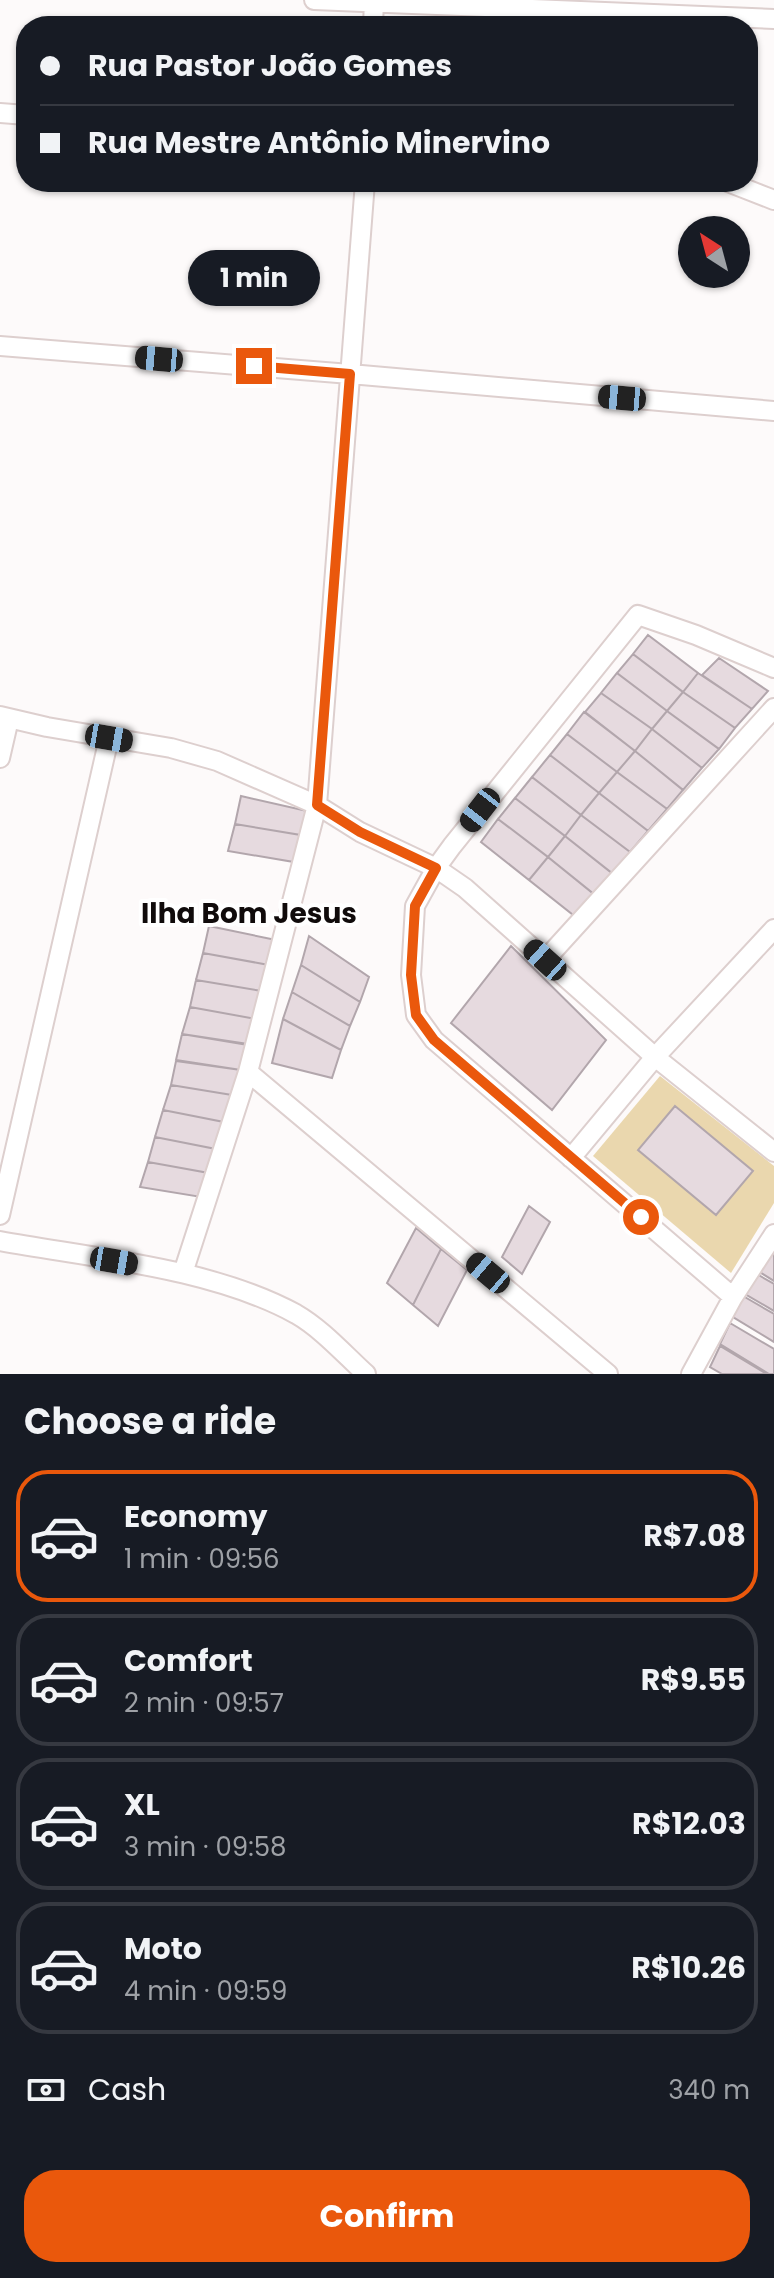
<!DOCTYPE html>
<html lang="en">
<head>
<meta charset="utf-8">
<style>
  :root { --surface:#171b24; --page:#242831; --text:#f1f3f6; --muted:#9ea1a6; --line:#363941; --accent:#ea580c }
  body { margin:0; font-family:Poppins,sans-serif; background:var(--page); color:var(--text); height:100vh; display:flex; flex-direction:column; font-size:30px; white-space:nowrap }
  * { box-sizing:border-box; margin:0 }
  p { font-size:26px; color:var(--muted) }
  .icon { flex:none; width:44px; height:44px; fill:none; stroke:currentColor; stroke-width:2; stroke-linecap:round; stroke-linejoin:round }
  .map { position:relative; height:1374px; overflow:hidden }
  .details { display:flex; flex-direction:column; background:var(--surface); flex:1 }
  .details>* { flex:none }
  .banner { position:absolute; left:16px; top:16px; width:742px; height:176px; border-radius:32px; box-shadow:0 2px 6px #0004; display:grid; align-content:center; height:176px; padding:0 24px; background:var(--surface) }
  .needle { width:52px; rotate:324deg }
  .buttons { position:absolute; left:678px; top:216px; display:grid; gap:16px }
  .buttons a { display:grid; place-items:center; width:72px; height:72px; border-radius:50%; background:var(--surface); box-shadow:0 2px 6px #0004; font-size:40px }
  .end { position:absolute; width:36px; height:36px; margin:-18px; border:10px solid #ea580c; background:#fff; box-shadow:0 0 0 4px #fff }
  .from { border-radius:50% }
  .bubble { position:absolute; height:56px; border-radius:28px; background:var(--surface); box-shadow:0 2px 6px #0004; font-size:26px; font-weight:700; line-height:56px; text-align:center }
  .car { position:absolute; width:24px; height:48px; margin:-24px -12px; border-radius:10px; box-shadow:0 0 6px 2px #0007; background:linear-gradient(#222 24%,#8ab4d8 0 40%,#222 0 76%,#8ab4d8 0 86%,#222 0) }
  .banner b { display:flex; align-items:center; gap:28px; height:76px; font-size:30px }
  .banner b+b { border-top:2px solid var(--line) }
  .banner i { width:20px; height:20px; background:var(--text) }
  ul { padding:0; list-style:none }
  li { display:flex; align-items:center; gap:24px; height:132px; margin:0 16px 12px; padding:0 8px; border:4px solid var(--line); border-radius:32px }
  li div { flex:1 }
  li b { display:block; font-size:30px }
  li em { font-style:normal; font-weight:700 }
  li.current { border-color:var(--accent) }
  li>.icon { width:72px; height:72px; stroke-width:1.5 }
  h2 { padding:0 24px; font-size:36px; line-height:96px }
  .pay { display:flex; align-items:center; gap:20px; height:88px; padding:0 24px; font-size:30px }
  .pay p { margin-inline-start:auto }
  .primary-button { display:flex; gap:16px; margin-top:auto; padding:16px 24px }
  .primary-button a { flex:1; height:92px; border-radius:32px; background:var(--accent); color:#fff; font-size:32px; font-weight:700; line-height:92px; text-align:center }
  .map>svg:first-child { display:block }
  .green { fill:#ead7ae }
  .building { fill:#e6dadf; stroke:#b2a6ac; stroke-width:2 }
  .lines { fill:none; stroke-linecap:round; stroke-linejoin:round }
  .minor-casing { stroke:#ddcfce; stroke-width:22 }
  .minor { stroke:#fff; stroke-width:18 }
  .route { stroke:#ea580c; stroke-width:10 }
  .labels { text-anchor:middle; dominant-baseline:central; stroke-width:8; stroke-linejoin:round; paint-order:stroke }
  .neighbourhood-label { font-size:28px; font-weight:bold; fill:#100b0b; stroke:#fff }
</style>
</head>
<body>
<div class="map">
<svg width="774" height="1374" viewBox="0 0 774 1374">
  <rect width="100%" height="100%" fill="#fdfafa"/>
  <path class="green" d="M660,1076L774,1166V1203L731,1273L593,1156Z"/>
  <path class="building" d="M648,635L698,673L683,692L633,654Z
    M633,654L683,692L667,711L617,673Z
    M719,658L768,691L752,709L702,675Z
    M617,673L667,711L652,729L601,693Z
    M698,673L752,709L735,728L683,692Z
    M683,692L735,728L719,749L667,711Z
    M601,693L652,729L635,751L585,712Z
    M667,711L719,749L702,768L652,729Z
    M584,712L635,751L617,772L567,734Z
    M652,729L702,768L683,790L635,751Z
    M567,734L617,772L599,793L550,755Z
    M635,751L683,790L667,809L617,772Z
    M550,755L599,793L581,815L532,777Z
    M617,772L667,809L648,831L599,793Z
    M532,777L581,815L565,836L515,798Z
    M599,793L648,831L630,852L581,815Z
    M241,796L307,811L301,835L235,824Z
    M515,798L565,836L548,857L498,819Z
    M581,815L630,852L613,874L565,836Z
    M498,819L548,857L529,880L481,842Z
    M235,824L301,835L294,862L228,851Z
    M565,836L613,874L595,895L548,857Z
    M548,857L595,895L577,918L529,880Z
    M209,926L276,940L269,965L203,953Z
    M309,936L369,977L360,1002L301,965Z
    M511,946L606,1040L552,1110L451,1023Z
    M203,953L269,965L262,991L196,980Z
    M301,965L360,1002L350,1026L292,992Z
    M196,980L262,991L256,1019L190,1007Z
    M292,992L350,1026L341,1050L283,1019Z
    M190,1007L256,1019L248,1044L182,1034Z
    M283,1019L341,1050L332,1078L272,1063Z
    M182,1034L248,1045L241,1070L176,1060Z
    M176,1061L241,1070L232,1095L171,1085Z
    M171,1085L232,1095L224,1122L163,1110Z
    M675,1106L753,1171L716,1215L638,1150Z
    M163,1110L224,1122L216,1149L155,1137Z
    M155,1137L216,1149L209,1173L148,1162Z
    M148,1162L209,1173L201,1197L140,1187Z
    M529,1206L550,1222L522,1274L502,1257Z
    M416,1228L441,1249L413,1305L387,1283Z
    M441,1249L467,1270L438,1326L413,1305Z
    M767,1251L774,1255V1281L758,1271Z
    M755,1273L774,1284V1311L745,1294Z
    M743,1296L774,1314V1342L733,1317Z
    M730,1323L774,1349V1374H769L720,1344Z
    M720,1346L767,1374H722L710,1367Z"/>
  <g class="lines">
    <g class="minor-casing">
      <path id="minor" d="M314,0L774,19
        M373,26L374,0
        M0,113L26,115
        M728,182L774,200
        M0,346L350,374L774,411
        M0,716L47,727L171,748L217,761L317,805L360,832L436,868L465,888L655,1057L774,1152
        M0,758L9,719
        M545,960L774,708
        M248,1072L608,1374
        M571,1158L655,1057L774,929
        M0,1215L109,738
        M0,1241C94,1258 212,1268 296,1314C322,1329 344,1354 366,1374
        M183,1273L248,1072L317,805L365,182
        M733,1297L434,1040L416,1015L411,975L415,906L436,868L452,846L638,615L696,635L774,668
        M691,1374L733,1297L774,1234"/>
    </g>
    <use href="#minor" class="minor"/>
  </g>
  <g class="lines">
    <path class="route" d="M254,366L350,374L317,805L360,832L436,868L415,906L411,975L416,1015L434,1040L641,1217"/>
  </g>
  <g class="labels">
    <g class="neighbourhood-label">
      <text x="249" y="913">Ilha Bom Jesus</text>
    </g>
  </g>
</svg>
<div class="buttons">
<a><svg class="needle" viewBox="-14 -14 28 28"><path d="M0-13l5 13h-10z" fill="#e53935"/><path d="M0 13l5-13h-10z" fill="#9ea1a6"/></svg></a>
</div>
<i class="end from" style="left:641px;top:1217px"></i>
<i class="end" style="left:254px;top:366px"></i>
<div class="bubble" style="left:188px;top:250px;width:132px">1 min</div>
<i class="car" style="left:159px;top:359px;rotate:275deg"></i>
<i class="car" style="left:622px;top:398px;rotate:275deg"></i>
<i class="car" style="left:109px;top:738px;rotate:100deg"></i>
<i class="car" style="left:480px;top:810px;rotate:218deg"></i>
<i class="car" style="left:545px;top:960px;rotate:312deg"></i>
<i class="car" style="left:114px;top:1261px;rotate:100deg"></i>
<i class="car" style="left:488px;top:1273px;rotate:310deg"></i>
<div class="banner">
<b><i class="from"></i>Rua Pastor João Gomes</b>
<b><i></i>Rua Mestre Antônio Minervino</b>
</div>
</div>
<section class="details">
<h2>Choose a ride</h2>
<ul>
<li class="current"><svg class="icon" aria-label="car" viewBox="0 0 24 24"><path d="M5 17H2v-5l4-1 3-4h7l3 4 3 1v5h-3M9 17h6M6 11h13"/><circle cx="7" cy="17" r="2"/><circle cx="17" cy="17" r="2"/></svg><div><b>Economy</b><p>1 min · 09:56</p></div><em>R$7.08</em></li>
<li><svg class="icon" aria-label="car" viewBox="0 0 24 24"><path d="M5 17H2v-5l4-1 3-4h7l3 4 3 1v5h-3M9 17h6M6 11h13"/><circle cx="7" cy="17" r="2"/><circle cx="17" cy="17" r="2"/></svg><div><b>Comfort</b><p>2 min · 09:57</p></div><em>R$9.55</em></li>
<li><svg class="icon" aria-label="car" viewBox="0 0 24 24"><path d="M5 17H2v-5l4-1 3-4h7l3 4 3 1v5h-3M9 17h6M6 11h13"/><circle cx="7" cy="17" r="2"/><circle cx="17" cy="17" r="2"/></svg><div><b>XL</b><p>3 min · 09:58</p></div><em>R$12.03</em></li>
<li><svg class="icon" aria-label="car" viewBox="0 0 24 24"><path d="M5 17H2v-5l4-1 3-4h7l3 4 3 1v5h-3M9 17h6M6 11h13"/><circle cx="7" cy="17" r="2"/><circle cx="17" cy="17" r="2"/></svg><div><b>Moto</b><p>4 min · 09:59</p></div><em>R$10.26</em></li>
</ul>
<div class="pay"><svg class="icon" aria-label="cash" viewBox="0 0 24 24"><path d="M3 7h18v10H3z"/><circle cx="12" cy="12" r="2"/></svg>Cash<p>340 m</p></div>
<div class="primary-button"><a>Confirm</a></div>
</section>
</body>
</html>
